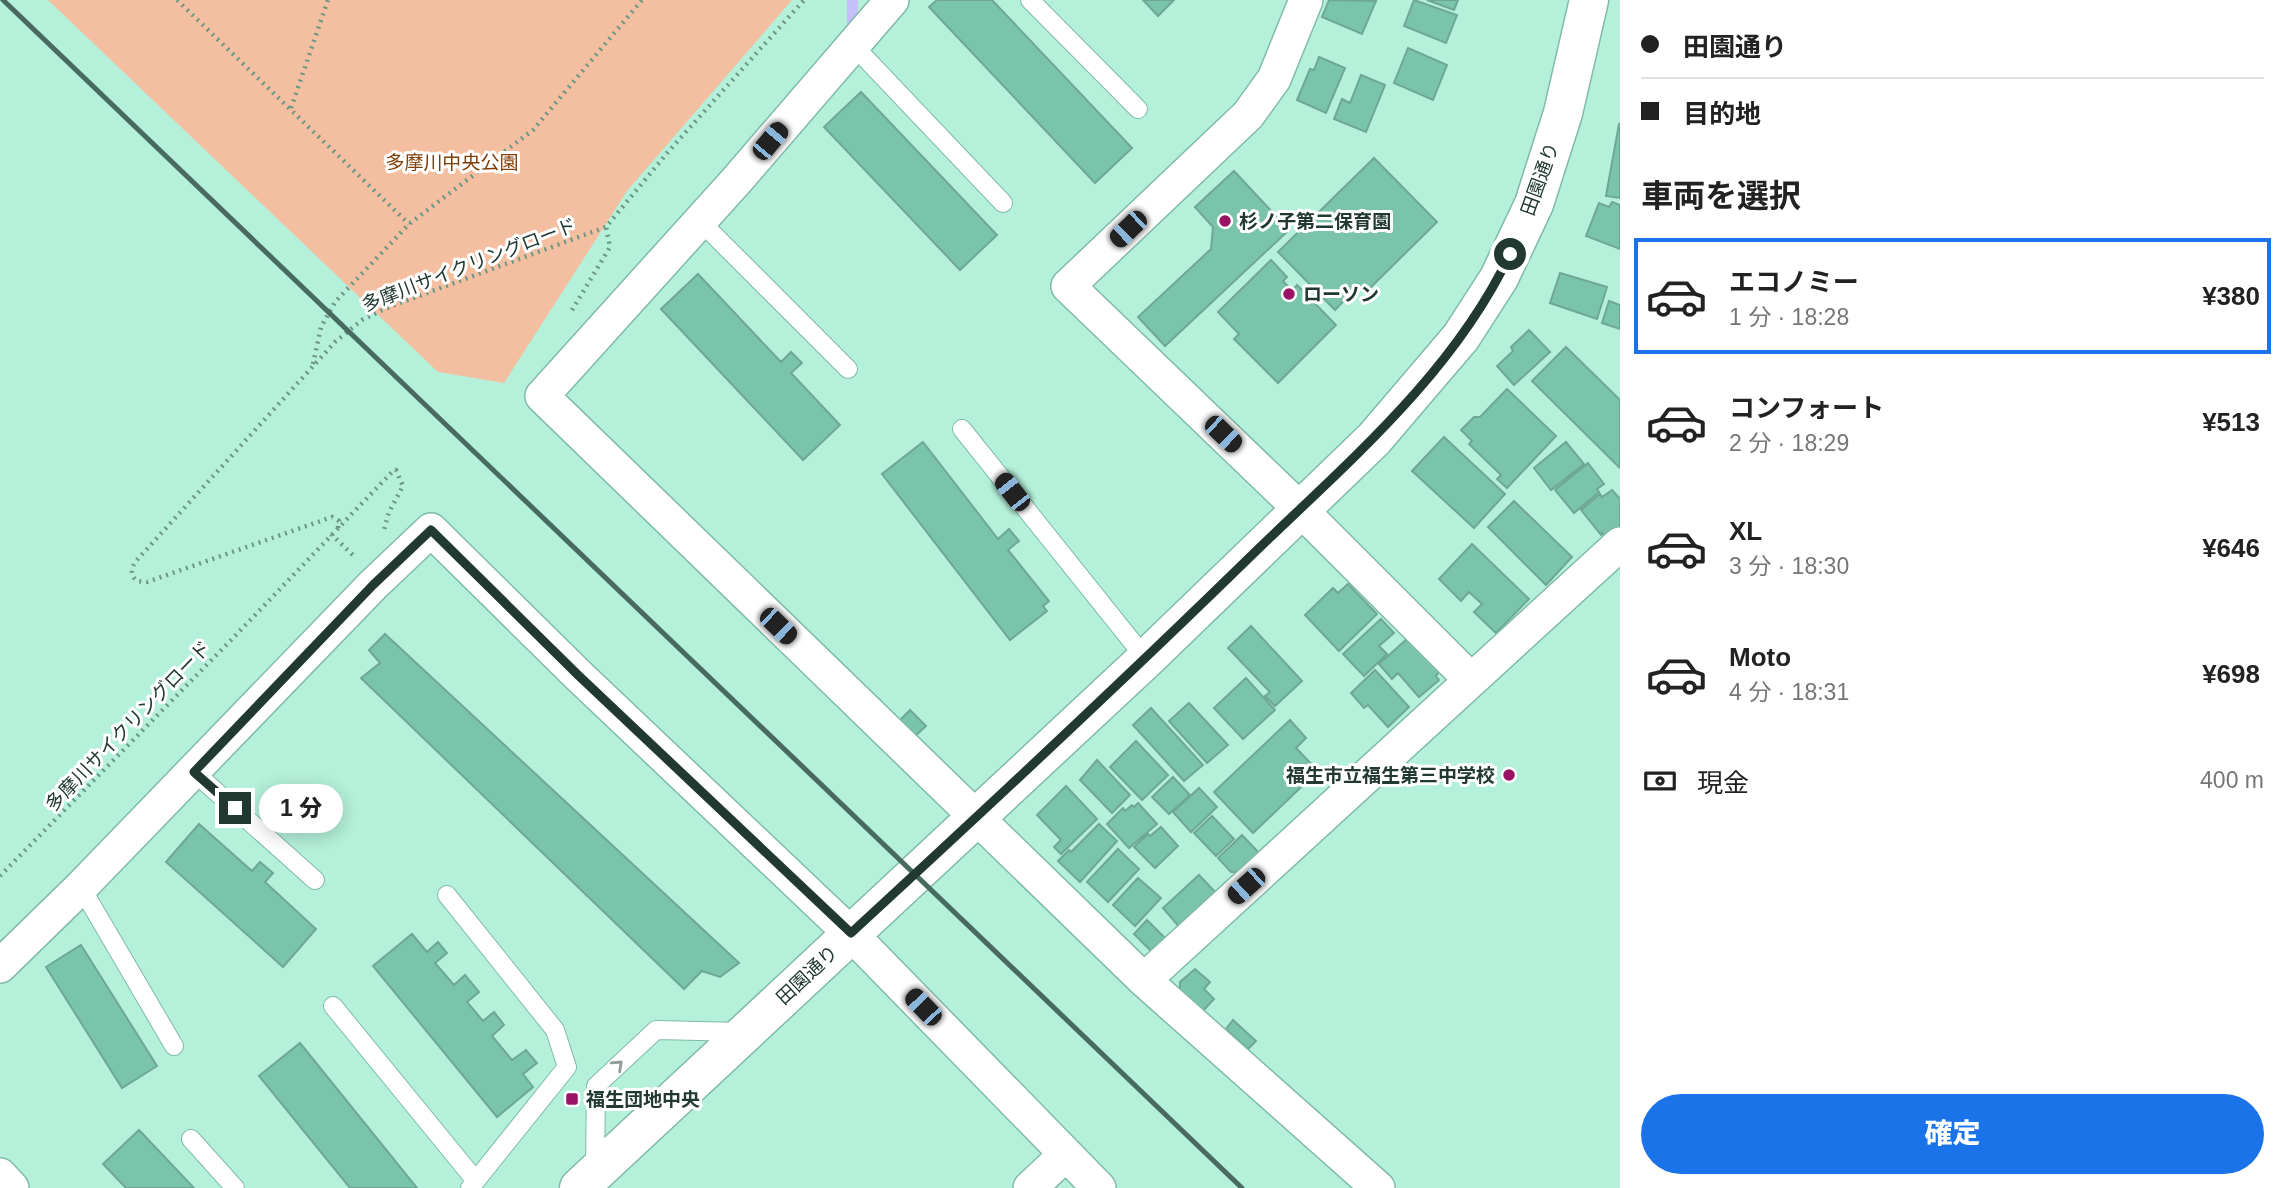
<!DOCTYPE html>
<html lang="ja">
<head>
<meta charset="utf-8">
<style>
  :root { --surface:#fff; --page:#f2f2f2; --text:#222; --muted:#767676; --line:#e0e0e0; --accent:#1a73e8 }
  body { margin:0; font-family:Helvetica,"Noto Sans JP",sans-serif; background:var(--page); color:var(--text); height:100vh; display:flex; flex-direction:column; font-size:26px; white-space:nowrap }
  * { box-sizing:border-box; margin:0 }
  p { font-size:23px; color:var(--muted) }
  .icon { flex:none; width:38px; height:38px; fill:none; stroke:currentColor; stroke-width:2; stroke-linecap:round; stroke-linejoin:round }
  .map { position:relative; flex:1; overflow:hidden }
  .sheet { display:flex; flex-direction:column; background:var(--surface); width:665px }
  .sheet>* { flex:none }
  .guide { display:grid; align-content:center; height:154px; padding:0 21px; background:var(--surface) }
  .end { position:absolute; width:32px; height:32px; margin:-16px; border:9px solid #213931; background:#fff; box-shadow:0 0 0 4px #fff }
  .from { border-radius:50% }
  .bubble { position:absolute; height:49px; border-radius:24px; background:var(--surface); box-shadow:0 4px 18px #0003; font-size:23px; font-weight:800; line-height:49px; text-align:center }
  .car { position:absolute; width:21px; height:42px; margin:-21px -10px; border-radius:9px; box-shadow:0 0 5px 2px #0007; background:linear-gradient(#222 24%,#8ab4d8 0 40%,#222 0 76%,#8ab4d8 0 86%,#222 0) }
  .guide b { display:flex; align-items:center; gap:24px; height:66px; font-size:26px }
  .guide b+b { border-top:2px solid var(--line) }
  .guide i { width:18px; height:18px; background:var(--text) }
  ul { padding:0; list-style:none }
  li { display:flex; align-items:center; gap:21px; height:116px; margin:0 14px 10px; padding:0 7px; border:4px solid transparent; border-radius:0px }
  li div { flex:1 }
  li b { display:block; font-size:26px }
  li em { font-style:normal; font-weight:800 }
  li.active { border-color:var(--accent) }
  li>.icon { width:63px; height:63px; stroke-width:1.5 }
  h2 { padding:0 21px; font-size:32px; line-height:84px }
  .pay { display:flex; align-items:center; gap:18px; height:77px; padding:0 21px; font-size:26px }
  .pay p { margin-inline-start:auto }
  .primary-button { display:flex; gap:14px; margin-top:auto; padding:14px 21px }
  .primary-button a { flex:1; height:80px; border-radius:42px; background:var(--accent); color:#fff; font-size:28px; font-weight:800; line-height:80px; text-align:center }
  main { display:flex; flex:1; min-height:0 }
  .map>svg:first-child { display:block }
  .park { fill:#f4bfa0 }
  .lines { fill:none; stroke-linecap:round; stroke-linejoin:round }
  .stream { stroke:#c7bff9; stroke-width:10 }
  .building { fill:#7bc4ac; stroke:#6ea895; stroke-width:2 }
  .service-casing { stroke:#80bba7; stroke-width:20 }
  .minor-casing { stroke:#80bba7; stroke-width:36 }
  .tertiary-casing { stroke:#80bba7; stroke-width:41 }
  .path { stroke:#6c9787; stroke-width:4.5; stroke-dasharray:2 5; stroke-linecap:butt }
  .service { stroke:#fff; stroke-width:18 }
  .minor { stroke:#fff; stroke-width:33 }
  .tertiary { stroke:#fff; stroke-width:38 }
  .rail { stroke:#496b5f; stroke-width:5 }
  .oneway { stroke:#909c98 }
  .route { stroke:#213931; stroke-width:9 }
  .poi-dot { fill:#9b1364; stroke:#fff; stroke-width:2.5 }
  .labels { text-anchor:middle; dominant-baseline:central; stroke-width:6; stroke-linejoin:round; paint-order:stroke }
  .park-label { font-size:19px; fill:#813d06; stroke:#fff }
  .street-label { font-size:19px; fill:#213931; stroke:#fff }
  .poi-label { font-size:19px; font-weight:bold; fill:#213931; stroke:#fff; text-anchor:start }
</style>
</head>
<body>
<main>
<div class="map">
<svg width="1620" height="1188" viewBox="0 0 1620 1188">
  <rect width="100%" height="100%" fill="#b4f0da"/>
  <path class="park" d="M48,0H792L627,191L504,383L438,372Z"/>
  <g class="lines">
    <path class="stream" d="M852,0V32
      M852,31L853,0"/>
  </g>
  <path class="building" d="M937,0H992L1132,148L1095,183L929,7Z
    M1143,0H1174L1158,16Z
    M1329,0L1376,1L1362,34L1322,17Z
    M1414,0L1457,15L1446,43L1404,26Z
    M1427,0H1458L1454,10Z
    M1408,48L1447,65L1433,100L1394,83Z
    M1319,57L1345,68L1326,113L1297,100L1310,69L1314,70Z
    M1361,75L1385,85L1366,132L1334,119L1342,99L1350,103Z
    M861,92L997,235L960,270L824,127Z
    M1619,124H1620V198L1606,196Z
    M1374,158L1437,222L1366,292L1359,285L1335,310L1278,252Z
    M1234,171L1289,230L1165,346L1138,317L1211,249L1213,227L1195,207Z
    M1612,202L1620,205V249L1586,236L1599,203L1609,207Z
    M1271,260L1287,277L1283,281L1292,291L1297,285L1336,325L1278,383L1234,339L1239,334L1218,312Z
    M1560,273L1607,287L1597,319L1550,303Z
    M698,274L781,362L791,352L802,363L791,373L840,425L803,460L661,309Z
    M1609,301L1620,305V329L1602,323Z
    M1529,330L1550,352L1514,385L1497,366L1513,351L1511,347Z
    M1566,347L1620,400V468L1532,381Z
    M1507,389L1556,436L1507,488L1497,479L1501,475L1469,444L1472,441L1461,430L1474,417H1480Z
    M1444,437L1505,494L1474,528L1412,471Z
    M923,442L998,539L1009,529L1019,541L1008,550L1049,601L1043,606L1047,611L1010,640L882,474Z
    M1566,442L1584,464L1551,490L1534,468Z
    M1588,463L1604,484L1597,489L1599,492L1574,513L1555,490Z
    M1612,490L1620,499V529L1607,539L1602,533L1601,535L1581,510L1600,494L1602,497Z
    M1514,501L1572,557L1546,585L1488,527Z
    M1472,544L1529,599L1496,633L1474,612L1482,604L1469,592L1461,601L1439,579Z
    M1348,584L1377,614L1339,651L1305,615L1333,588L1338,593Z
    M1381,619L1394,633L1379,646L1387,654L1364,676L1343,654Z
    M1251,626L1302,681L1275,706L1265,696L1270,692L1228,648Z
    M385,634L739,963L720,977L702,971L684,989L361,678L380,663L369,650Z
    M1408,638L1439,672L1436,676L1439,680L1419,697L1398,673L1392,679L1379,664Z
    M1375,670L1409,707L1388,727L1368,705L1364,708L1351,693Z
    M1246,678L1275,710L1243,739L1214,708Z
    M1189,703L1228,745L1207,763L1169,721Z
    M1151,708L1203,765L1184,781L1133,725Z
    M910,710L926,726L913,738L898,722Z
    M1290,720L1306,738L1296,748L1318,771L1253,833L1214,792Z
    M1136,741L1168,775L1142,800L1110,767Z
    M1097,760L1130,795L1112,813L1080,780Z
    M1173,777L1190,795L1169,814L1152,797Z
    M1066,786L1097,819L1061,854L1054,847L1061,840L1037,815Z
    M1199,788L1217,807L1191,832L1173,812Z
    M1138,803L1157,824L1129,848L1107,824L1123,808L1125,811L1132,805L1134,807Z
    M1212,816L1234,839L1216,856L1194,833Z
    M199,824L252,871L260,862L273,873L265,882L316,929L283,967L166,862Z
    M1099,824L1117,841L1080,882L1058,861L1069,850L1071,852Z
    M1161,827L1178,846L1155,868L1134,847L1148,834L1150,836Z
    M1242,835L1262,856L1245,872H1231L1218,858Z
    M1118,849L1139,869L1108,902L1087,882Z
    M1199,875L1218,895L1181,929L1163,908Z
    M1138,878L1161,898L1135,926L1113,905Z
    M1147,920L1170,943L1153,953L1134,934Z
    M412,934L427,952L438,942L447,953L435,963L454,985L465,975L479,992L467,1002L483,1021L494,1012L504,1025L492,1036L512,1060L526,1050L537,1063L523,1074L533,1087L497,1117L373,966Z
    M81,945L157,1066L122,1088L46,967Z
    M1195,969L1210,982L1204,989L1214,999L1202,1012L1180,995V982Z
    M1233,1020L1256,1041L1248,1049L1226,1029Z
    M300,1043L417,1188H350L259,1076Z
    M139,1130L194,1188H126L103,1164Z"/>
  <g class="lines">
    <g class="service-casing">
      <path id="service" d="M1030,0L1138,109
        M852,44L1003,203
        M700,221L848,369
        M962,429L1146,659
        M194,772L315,880
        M81,887L174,1046
        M447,895L555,1030L567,1067L470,1188
        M333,1006L476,1181
        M191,1139L235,1188
        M595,1169L596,1086L656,1030L743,1032"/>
    </g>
    <g class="minor-casing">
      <path id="minor" d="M892,0L737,180L542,396L1144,980L1378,1188
        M1306,0L1274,79L1248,115L1068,286L1300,509L1471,680
        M0,966L81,887L373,585L431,530L578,675L851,934L1099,1188
        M1144,980L1620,544
        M0,1175L12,1188
        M1030,1188L1066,1154"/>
    </g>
    <g class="tertiary-casing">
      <path id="tertiary" d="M579,1188L1146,659L1374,439L1461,337L1499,278L1534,204L1563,113L1589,0"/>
    </g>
    <path class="path" d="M177,0L409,224
      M291,108L328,0
      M572,310L610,247L606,227
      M313,364L321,327L335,302L409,224L533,130L642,0
      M338,528L339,521L332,517L147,582L137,581C130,575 131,568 136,561L335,342L362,320L389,307L606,227L668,152L804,0
      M331,534L356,558
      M0,876L235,636L392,472L396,470L403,486L389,512L384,530"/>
    <use href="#service" class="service"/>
    <use href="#minor" class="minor"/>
    <use href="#tertiary" class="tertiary"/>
    <path class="rail" d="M3,0L1242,1188"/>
  </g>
  <defs><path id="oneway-chevron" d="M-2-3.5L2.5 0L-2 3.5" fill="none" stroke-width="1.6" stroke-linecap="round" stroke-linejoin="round" transform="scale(1.75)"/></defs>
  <use class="oneway" href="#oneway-chevron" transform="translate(618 1065) rotate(-43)"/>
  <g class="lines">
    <path class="route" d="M235,808L194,772L373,585L431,530L578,675L851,933C987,808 1122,682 1254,553C1347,463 1454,373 1510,254"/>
  </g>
  <g class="poi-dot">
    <circle cx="1225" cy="221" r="7"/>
    <circle cx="1289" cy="294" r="7"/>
    <circle cx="1509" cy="775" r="7"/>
    <rect x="565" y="1092" width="14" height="14" rx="3.5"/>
  </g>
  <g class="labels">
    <g class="park-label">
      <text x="452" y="162">多摩川中央公園</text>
    </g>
    <g class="street-label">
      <text transform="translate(1540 179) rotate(-70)">田園通り</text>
      <text transform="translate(469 265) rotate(-21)">多摩川サイクリングロード</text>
      <text transform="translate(128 726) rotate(-46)">多摩川サイクリングロード</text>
      <text transform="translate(807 975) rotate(-43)">田園通り</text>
    </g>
    <g class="poi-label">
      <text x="1239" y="221">杉ノ子第二保育園</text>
      <text x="1303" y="294">ローソン</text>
      <text x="1495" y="775" text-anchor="end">福生市立福生第三中学校</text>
      <text x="586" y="1099">福生団地中央</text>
    </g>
  </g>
</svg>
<i class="end from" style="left:1510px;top:254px"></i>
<i class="end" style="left:235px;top:808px"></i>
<div class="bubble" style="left:259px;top:784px;width:84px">1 分</div>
<i class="car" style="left:770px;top:141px;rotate:40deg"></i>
<i class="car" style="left:1128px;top:229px;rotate:226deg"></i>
<i class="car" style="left:1223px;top:434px;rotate:134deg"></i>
<i class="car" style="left:1012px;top:492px;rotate:322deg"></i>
<i class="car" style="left:778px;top:626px;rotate:134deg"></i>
<i class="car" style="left:1246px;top:886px;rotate:228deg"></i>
<i class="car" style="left:923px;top:1007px;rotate:316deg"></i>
</div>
<section class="sheet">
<div class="guide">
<b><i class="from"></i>田園通り</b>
<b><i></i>目的地</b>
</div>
<h2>車両を選択</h2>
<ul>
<li class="active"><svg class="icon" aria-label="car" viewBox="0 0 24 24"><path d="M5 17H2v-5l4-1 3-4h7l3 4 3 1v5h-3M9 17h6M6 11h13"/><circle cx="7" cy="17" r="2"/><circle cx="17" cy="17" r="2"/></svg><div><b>エコノミー</b><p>1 分 · 18:28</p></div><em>¥380</em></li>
<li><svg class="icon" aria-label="car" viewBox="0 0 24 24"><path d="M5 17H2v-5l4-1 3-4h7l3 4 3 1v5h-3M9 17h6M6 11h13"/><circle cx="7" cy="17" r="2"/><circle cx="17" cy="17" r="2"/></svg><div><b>コンフォート</b><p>2 分 · 18:29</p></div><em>¥513</em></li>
<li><svg class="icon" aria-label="car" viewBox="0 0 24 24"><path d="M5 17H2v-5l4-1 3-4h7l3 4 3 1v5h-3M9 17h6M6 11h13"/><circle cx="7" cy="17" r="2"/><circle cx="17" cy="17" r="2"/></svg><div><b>XL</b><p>3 分 · 18:30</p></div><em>¥646</em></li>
<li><svg class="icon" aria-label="car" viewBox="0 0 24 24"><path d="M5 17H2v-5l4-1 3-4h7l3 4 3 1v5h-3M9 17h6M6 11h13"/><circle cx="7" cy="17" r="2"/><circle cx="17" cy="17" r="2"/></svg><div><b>Moto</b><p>4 分 · 18:31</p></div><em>¥698</em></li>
</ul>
<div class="pay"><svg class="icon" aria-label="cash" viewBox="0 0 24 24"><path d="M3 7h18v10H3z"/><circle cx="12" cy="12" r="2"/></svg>現金<p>400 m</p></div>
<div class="primary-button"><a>確定</a></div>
</section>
</main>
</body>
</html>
